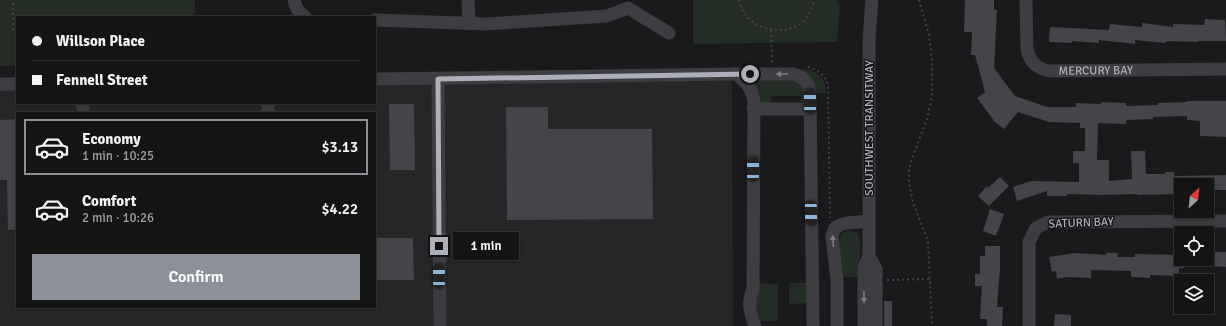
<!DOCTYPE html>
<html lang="en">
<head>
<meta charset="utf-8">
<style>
  :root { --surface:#141415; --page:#1d1d1e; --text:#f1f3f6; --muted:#9d9ea0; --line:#333334; --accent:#8c9099 }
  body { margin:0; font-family:Signika,sans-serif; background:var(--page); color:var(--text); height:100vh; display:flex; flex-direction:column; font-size:15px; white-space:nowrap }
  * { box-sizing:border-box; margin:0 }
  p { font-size:13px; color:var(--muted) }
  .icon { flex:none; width:22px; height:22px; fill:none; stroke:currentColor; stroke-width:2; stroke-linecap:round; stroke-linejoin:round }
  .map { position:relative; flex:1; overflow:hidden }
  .details { position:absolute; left:16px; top:112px; width:360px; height:196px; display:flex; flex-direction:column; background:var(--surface); border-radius:0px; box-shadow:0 2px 6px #0003,0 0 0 1px var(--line) }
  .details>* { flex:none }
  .guide { position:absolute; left:16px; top:16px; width:360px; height:88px; border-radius:0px; box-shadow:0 2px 6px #0003,0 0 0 1px var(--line); display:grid; align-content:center; height:88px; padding:0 16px; background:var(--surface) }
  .needle { width:26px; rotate:27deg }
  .fabs { position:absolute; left:1174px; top:178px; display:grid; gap:8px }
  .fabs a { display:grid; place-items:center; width:40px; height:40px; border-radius:0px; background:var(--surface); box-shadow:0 2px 6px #0003,0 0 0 1px var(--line); font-size:20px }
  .end { position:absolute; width:18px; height:18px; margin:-9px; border:5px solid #adb0ba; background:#111; box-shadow:0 0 0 2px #111 }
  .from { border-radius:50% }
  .bubble { position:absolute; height:28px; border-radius:0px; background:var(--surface); box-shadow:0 2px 6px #0003,0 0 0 1px var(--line); font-size:13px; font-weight:600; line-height:28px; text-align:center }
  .car { position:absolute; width:12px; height:24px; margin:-12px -6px; border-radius:5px; box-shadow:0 0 3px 1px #0007; background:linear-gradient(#222 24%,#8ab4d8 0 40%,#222 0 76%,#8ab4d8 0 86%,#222 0) }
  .guide b { display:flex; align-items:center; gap:14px; height:38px; font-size:15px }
  .guide b+b { border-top:1px solid var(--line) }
  .guide i { width:10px; height:10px; background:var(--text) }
  ul { padding:7px 0 0; list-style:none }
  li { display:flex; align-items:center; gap:12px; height:56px; margin:0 8px 6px; padding:0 8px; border:2px solid transparent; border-radius:0px }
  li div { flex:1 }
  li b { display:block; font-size:15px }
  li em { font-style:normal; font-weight:600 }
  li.selected { border-color:var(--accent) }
  li>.icon { width:36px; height:36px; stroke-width:1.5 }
  .primary-button { display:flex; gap:8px; margin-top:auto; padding:8px 16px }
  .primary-button a { flex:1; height:46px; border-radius:0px; background:var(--accent); color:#fff; font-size:16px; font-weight:600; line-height:46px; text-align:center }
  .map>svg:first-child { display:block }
  .built { fill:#262629; fill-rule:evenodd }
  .green { fill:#242c26 }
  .building { fill:#444549 }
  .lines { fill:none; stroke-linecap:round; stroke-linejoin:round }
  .path { stroke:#414247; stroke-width:2; stroke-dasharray:2 3; stroke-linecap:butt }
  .minor { stroke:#3d3d42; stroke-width:13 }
  .oneway { fill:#7b7c84 }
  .route { stroke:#adb0ba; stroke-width:5 }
  .labels { text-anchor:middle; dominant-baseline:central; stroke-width:3; stroke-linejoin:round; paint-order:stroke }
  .street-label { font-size:12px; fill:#adb0ba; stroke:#151517 }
</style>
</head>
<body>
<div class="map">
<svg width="1226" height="326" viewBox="0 0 1226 326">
  <rect width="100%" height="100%" fill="#1a1a1c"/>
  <path class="built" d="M732,75L733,326H0V84H17V103H375V79ZM17,113H375V307H17Z"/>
  <path class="green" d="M0,0H195V17H17V66H0Z
    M693,0H836L840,5L837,42L693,44Z
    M802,69C818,71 826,77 826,93H813L802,71Z
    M754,78H792L803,84L808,105H801V96H771V106L759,107L752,81Z
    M850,230L858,234L860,239L859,277H843L839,242C840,234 843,232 850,230Z
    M759,283L778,284V321H760L755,302Z
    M789,283H807L808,303L789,304Z"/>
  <path class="building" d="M965,0H994V10H997L994,68L1015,96L1047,107H1076V103L1101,104V102L1126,103V106L1158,105V103L1187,102V101H1226V137L1200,136V121L1187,120V116L1153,117V119L1126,120V124L1098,123L1097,160H1109V181L1132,179L1131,151H1145L1146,174H1165V172H1174V176L1226,175V190H1207V185H1181V194L1137,195V194L1101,195L1067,194V196H1047V191L1017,201L1013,187L1031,181L1079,182V163H1073V151H1085V128H1080V123L1049,122L1018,112L1004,129L995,122L977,98L985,92L975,55H971L972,32H964Z
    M1205,19L1225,20L1226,41H1198V42L1166,41V43L1135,40V44L1099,40V43L1072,41V43L1049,42L1050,27L1109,30L1110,24L1142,27V23L1173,27V24L1204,25Z
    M389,104H414L415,170H390Z
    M506,107H548V129H652L653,219L507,220Z
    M17,119V230H8L7,180H0V120Z
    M1000,177L1009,186L989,206L978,196L987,186L988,188Z
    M990,209L1004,214L996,236L983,231Z
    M375,238H413L414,280H375Z
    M985,246H1000V268L997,307H1003L1002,326H987V319H980L982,286H975V274H980V256H985Z
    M1215,252H1226V267L1207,266V253L1215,254Z
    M1075,253L1106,255V253H1118L1117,257H1135V254L1181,255V259H1184V268H1179V276L1150,275V278L1131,277V271L1091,270V278L1067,277L1057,279L1056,271L1052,272L1049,257Z
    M884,301H892V326H884Z
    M1055,314L1071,315V326H1054Z"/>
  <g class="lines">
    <path class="path" d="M739,0C743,25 776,38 798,25C807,21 812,9 814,0
      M919,0L929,35L932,60V96L927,119L911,161L909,170V183L913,203L928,241L932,326
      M13,30V0
      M771,30L772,62
      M808,67C818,70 826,75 828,86L830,218
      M887,280L929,279"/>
    <g class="minor">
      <path d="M294,0L297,9L305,17"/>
      <path d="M468,0L469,24"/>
      <path id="s1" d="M1026,0L1027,49C1030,62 1036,68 1049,71L1226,69"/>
      <path d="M375,20L486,24L607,16L628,8L669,33"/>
      <path d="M736,74C746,82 752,88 754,102L753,289C747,304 750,312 755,326"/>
      <path d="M375,79L736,74H793C803,76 809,82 810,93L813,326"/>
      <path d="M438,79L440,326"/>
      <path d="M0,84H17"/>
      <path d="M82,103L83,107"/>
      <path d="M268,103V113"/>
      <path d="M753,109H810"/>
      <path d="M869,256L876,269V326"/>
      <path d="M837,326V280L832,236L835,228L840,225L847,223L869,221"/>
      <path d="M864,326V268L869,256V39L872,0"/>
      <path d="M1029,326V242L1036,228L1048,222L1226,221"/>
    </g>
  </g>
  <defs><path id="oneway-solid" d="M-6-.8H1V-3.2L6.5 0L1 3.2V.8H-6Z"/></defs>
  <g class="oneway">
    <use href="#oneway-solid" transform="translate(782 74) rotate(180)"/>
    <use href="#oneway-solid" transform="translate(833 241) rotate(-94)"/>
    <use href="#oneway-solid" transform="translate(864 297) rotate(90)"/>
  </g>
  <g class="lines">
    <path class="route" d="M439,246L438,79L750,74"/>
  </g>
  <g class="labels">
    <g class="street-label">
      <text stroke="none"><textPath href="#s1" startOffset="129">MERCURY BAY</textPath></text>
      <text transform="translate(869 128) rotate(-90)">SOUTHWEST TRANSITWAY</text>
      <text transform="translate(1081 223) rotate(-2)">SATURN BAY</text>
    </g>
  </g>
</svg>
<div class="fabs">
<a><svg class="needle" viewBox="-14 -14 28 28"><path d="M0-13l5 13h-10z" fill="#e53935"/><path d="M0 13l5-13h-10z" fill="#9d9ea0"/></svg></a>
<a><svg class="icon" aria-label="locate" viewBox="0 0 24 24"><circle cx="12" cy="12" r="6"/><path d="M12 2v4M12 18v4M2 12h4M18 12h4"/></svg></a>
<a><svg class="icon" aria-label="layers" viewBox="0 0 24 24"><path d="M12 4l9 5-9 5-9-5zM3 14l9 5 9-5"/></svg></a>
</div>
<i class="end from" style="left:750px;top:74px"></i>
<i class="end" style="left:439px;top:246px"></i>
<div class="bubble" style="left:453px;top:232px;width:66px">1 min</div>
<i class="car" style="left:810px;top:101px;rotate:359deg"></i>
<i class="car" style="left:753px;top:169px;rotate:0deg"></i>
<i class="car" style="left:811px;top:213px;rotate:179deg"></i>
<i class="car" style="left:439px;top:276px;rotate:0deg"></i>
<div class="guide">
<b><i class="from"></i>Willson Place</b>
<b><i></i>Fennell Street</b>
</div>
<section class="details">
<ul>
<li class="selected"><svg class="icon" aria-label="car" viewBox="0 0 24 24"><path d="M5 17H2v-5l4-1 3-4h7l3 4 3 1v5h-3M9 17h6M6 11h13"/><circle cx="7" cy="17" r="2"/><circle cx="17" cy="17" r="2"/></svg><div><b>Economy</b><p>1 min · 10:25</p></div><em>$3.13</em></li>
<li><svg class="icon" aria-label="car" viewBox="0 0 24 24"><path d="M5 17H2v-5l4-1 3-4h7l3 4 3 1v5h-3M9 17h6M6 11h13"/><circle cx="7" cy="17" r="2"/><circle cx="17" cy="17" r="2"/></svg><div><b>Comfort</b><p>2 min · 10:26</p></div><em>$4.22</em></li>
</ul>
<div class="primary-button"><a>Confirm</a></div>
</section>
</div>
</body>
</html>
